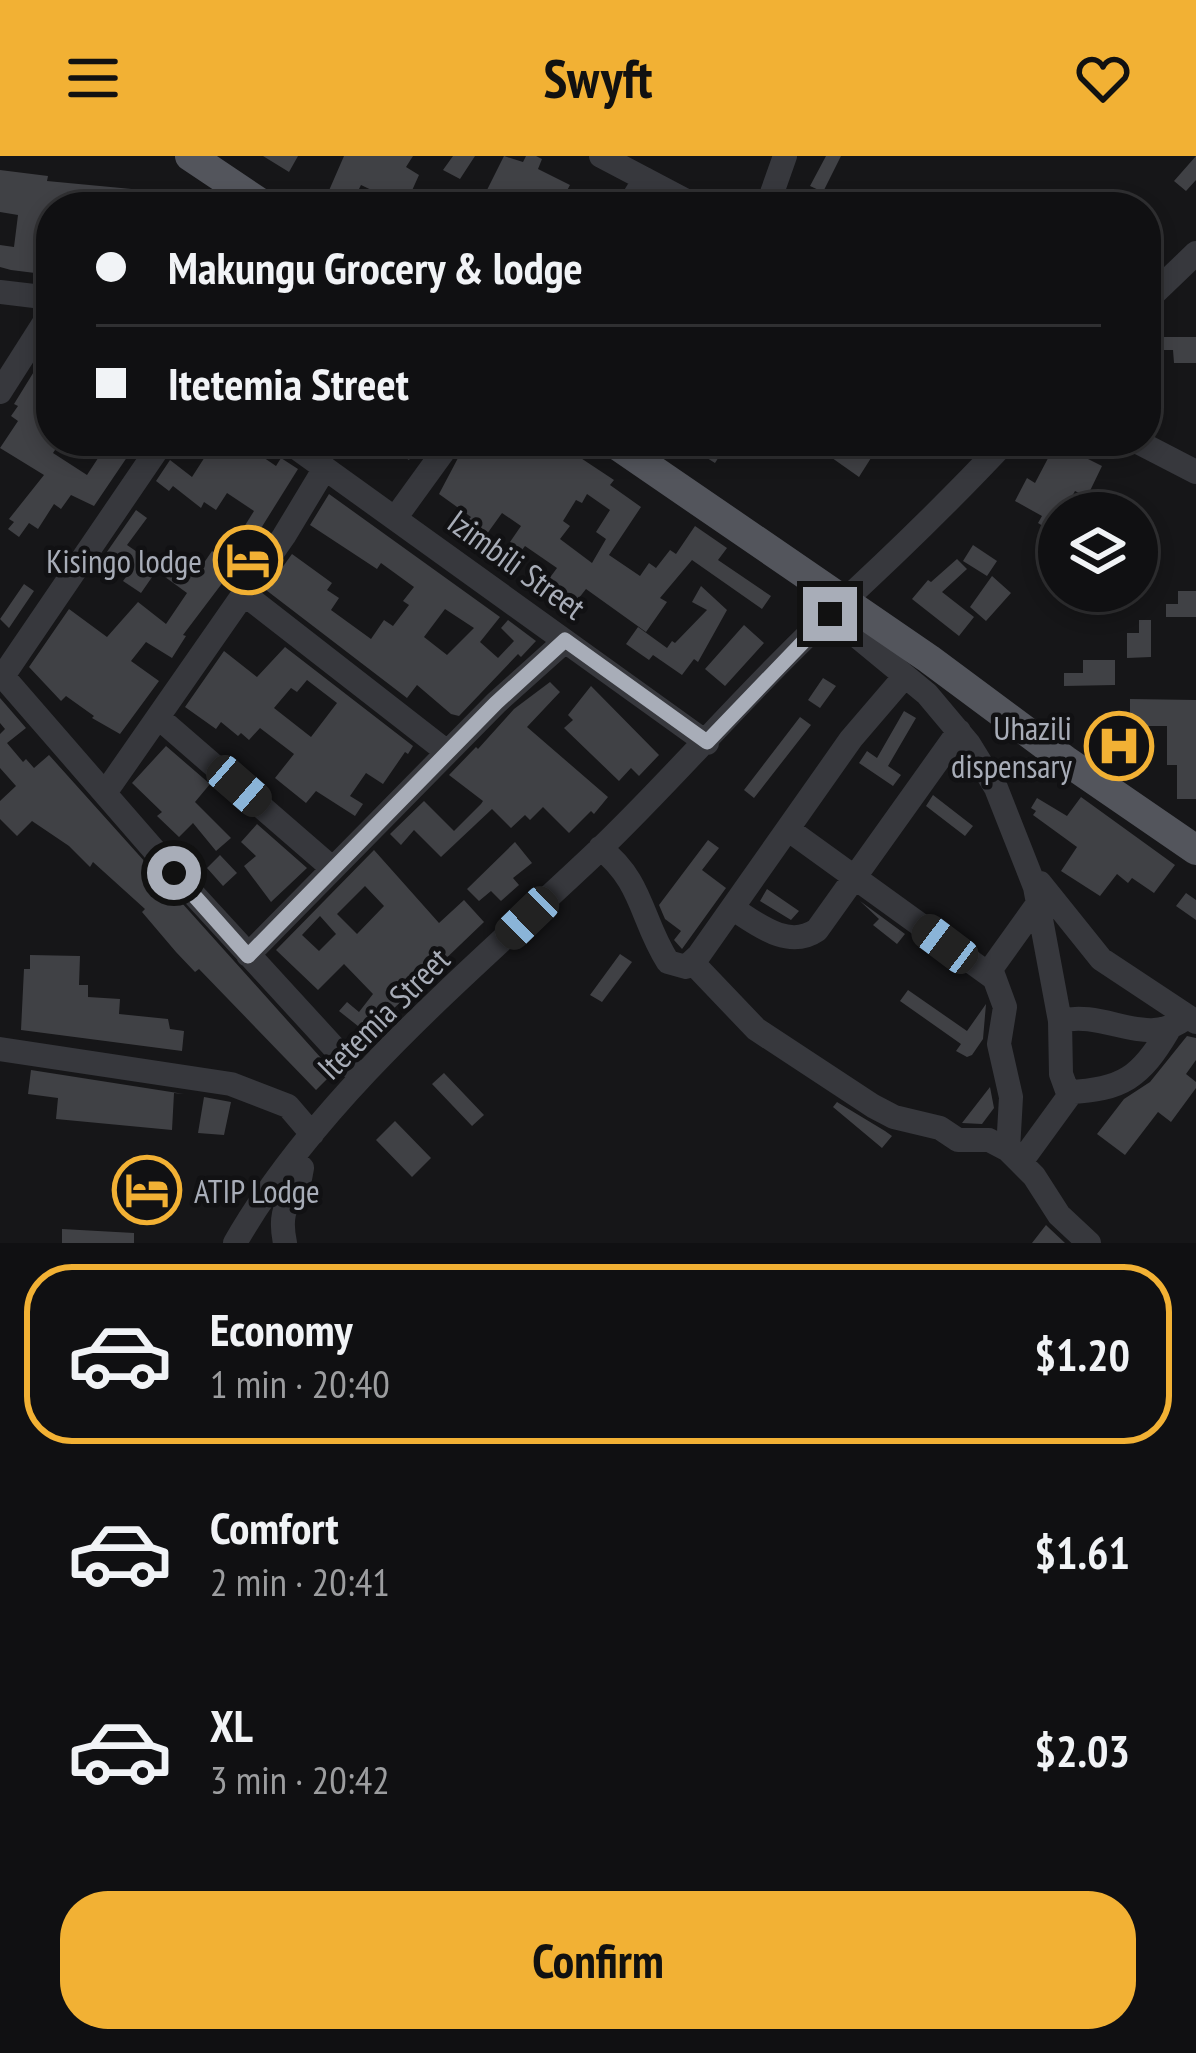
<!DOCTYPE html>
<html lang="en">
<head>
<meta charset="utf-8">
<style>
  :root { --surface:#101012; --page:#1e1e20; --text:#f1f3f6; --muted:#9c9d9f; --line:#303032; --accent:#f2b134 }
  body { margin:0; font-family:"PT Sans Narrow",sans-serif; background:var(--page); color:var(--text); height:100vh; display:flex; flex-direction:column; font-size:45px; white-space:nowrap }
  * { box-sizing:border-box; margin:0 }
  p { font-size:39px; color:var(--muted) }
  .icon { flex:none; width:66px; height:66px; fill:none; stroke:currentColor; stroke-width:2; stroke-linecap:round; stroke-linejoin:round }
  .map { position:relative; height:1087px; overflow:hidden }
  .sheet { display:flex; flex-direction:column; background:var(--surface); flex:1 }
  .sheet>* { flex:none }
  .guide { position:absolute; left:36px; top:36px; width:1125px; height:264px; border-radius:48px; box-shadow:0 6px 18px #0003,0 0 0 3px var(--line); display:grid; align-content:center; height:264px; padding:0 60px; background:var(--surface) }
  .tools { position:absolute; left:1038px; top:336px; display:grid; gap:24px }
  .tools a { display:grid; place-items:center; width:120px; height:120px; border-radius:50%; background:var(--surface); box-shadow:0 6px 18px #0003,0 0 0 3px var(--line); font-size:60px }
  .end { position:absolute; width:54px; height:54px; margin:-27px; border:15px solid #a8adb8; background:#111; box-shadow:0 0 0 6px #111 }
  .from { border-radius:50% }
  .car { position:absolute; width:36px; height:72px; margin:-36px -18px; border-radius:15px; box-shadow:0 0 9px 3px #0007; background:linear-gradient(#222 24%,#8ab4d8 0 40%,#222 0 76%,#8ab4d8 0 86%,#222 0) }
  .guide b { display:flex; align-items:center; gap:42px; height:114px; font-size:45px }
  .guide b+b { border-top:3px solid var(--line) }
  .guide i { width:30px; height:30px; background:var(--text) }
  ul { padding:21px 0 0; list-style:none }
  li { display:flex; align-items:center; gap:36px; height:180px; margin:0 24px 18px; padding:0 36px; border:6px solid transparent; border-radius:48px }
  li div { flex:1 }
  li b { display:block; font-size:45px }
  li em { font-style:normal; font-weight:800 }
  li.active { border-color:var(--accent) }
  li>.icon { width:108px; height:108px; stroke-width:1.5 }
  .action { display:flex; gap:24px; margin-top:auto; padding:24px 60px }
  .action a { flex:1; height:138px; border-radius:48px; background:var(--accent); color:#111; font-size:48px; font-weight:800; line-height:138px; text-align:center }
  header { display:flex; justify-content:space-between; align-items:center; height:156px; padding:0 60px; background:var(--accent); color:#111; font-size:54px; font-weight:800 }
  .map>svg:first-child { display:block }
  .building { fill:#404145; fill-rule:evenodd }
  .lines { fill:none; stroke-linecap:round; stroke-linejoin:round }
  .minor { stroke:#37383d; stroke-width:24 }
  .major { stroke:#53555c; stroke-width:30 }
  .route { stroke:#a8adb8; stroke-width:15 }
  .labels { text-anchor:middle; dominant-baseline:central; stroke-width:9; stroke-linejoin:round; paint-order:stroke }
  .poi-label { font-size:33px; fill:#a8adb8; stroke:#111113; text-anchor:end }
  .street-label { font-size:33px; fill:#a8adb8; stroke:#111113 }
</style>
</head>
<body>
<header><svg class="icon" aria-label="menu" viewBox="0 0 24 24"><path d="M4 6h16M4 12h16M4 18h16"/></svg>Swyft<svg class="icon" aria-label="heart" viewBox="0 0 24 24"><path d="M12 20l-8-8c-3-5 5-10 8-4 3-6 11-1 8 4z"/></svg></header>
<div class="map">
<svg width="1196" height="1087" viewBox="0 0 1196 1087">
  <rect width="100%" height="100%" fill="#161618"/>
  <path class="building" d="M263,0H298L289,16Z
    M344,0H413L406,11L419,19L405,50L361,29L350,51L324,46Z
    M453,0H475L460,23L443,14Z
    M504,0L523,6L526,0H536L542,3L538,13L570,29L558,51H517L486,36Z
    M826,0H841L823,36L810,30Z
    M1196,0V24L1186,35L1174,25Z
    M0,14L48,20L47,25L195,39L206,46L211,38L231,51H51V119L11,114L0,111V89L14,91L18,59L0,56Z
    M1162,181H1196V207H1174L1173,194H1162Z
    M51,188V285H61L53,297L87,319L104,293L92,285H138L94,350L71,339L61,353L54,348L38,373L29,367L19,381L8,373L14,366L9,363L44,319L0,292L18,265L11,260L18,250L14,248Z
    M197,285H256L251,293L276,310L281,302L298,313L248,393L183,479L186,480L172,502L146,486L131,505L159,525L120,578L92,562L94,560L66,540L61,545L29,511L69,453L107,481L138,446L166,468L187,437L161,418L174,401L197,417L212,395L224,403L254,355L227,337L216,354L204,346L201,352L173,330L169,335L156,325L170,304L192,321L210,293Z
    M377,285H421L409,304Z
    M467,285H555L614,324L610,329L641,351L609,399L640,420L649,407L656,412L670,394L676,398L695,370L727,392L718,404L771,440L762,453L692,404L660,442L667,446L646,476L586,433L571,452L543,431L557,412L525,390L522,394L510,386L521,370L502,357L484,382L465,368L471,361L439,338ZM587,338L610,354L596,376L606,383L592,407L560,383L570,370L563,365L576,344L582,347Z
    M699,285H718L726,290L715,307L694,294Z
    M808,285H846L871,302L859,321Z
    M1056,287L1102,310L1087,341L1075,335L1063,357H1059L1053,376L1038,367L1042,360L1015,345L1027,322L1035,327Z
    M329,338L500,461L480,486L498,502L514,485L501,472L508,464L536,485L521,501L518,498L459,560L451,558L417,529L407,542L266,434L292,398L332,427L327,434L339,442L331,454L371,483L384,464L393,470L409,449L403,445L414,431L381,407L377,413L310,369ZM445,453L474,472L447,499L424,481Z
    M136,354L147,362L127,389L159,411L141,437L123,425L126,421L102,403Z
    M973,389L997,405L987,420L963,405Z
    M957,403L967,413L942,436L974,461L959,480L912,443L928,424L931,426Z
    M992,420L1011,437L986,465L970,451Z
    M24,428L34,435L9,472L0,463Z
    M701,430L727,454L698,506L694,503L682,519L653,499L649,504L626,488L638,471L667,492L672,485L675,487L707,454L692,446Z
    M1178,435H1196V461H1166V448H1178Z
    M1139,464H1151V501L1127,502V477H1139Z
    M744,469L764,487L725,530L705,513Z
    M285,491L413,590L408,598L405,596L383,628L366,617L350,640L363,648L355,660L316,635L306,647L275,622L294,598L260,572L249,584L241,577L238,580L221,566L216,573L185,551L224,495L257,521ZM307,524L337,547L311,581L274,552L291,532L297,536Z
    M1083,504H1115V529L1064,530V517H1083Z
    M823,522L836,530L820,552L808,544Z
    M550,526L560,536L527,571L608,641L594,658L591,655L569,677L543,651L530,664L525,659L511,672L492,653L441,701L414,674L401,689L390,678L424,645L454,675L481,648L483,645L449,619L476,591L478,593L514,553Z
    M591,530L659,599L639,620L631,612L619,625L564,572L573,564L568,559Z
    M0,542L26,572L7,587L23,606L26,603L34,612L49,599L330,912L324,918L328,922L316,934L199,813L195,816L176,796L142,756L145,753L93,706L90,711L69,690L32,665L17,680L0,663V645L16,630L0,612V578L5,573L0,567Z
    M1130,543L1196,544V643H1177V609H1167V570H1130Z
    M904,555L916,562L888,610L901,619L893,630L859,607L867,595L877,602Z
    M800,561L811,569L754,642L744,634Z
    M166,590L210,628L195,646L231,682L216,695L193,667L179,681L157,660L162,656L132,627Z
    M933,639L973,670L965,680L926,650Z
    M1081,641L1175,709L1154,737L1132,722L1128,727L1117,718L1100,740L1061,715L1077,691L1033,659L1036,655L1031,652L1037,642L1067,660Z
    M257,668L307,712L271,746L244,710L256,700L241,686Z
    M708,684L719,692L702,714L726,732L682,793L674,784L681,775L665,763L659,749Z
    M515,686L532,707L513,722L519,729L501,745L491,735L479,745L467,733Z
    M374,694L439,767L464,744L484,766L389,857L385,852L368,878L339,855L347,846L359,856L373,838L344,808L318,834L276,794ZM365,730L384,750L357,778L337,758ZM320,760L336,778L319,795L302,779Z
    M220,699L237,717L223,730L207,712Z
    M767,733L799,755L791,764L760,745Z
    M1186,737L1196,744V764L1176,750Z
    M860,745L905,778L897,788L873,769L879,763Z
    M620,798L632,806L602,846L590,839Z
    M30,799L80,800L79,829H88V841L120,843L119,858L168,863L170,873L184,875L182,895L21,874L24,813H30Z
    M908,834L967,875L986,848L983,883L972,899L967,901L956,895L961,888L900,845Z
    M1187,880L1196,882V904L1186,918L1196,926V932L1171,966L1158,956L1125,999L1097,978L1124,943L1150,926Z
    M31,914L184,938L174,937L172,974L56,963L58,942L28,938Z
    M444,917L484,959L472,970L432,928Z
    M990,931L994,952L982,968L962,967Z
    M204,941L231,946L224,979L198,977Z
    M837,946L885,975L892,980L882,992L833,951Z
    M395,965L431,1002L412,1021L376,984Z
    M1046,1069L1048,1071L1065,1087H1032Z
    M62,1073L134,1077V1087H62Z"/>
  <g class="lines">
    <path class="minor" d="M601,0L698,51
      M628,51L645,23
      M767,51L785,0
      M0,136L51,142
      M1146,145L1196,97
      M0,236L51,156
      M287,285L707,587
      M1136,285L1196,316
      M396,361L451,285
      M244,438L447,596
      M830,458L927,538L969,588L996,632L1035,731L1060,865L1061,918L1069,940L1021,1006
      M0,517L174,717L361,921
      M3,520L163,285
      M159,562L332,712
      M105,637L284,380L325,312
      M789,674L991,820
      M600,692C643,725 641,764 668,806L686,811L699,799L851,583L905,520
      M1040,727L1101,803L1196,866
      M732,752C757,768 788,794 817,774L959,575
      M248,799L496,547L565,485
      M693,807L756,873L873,950L894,961L940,972L958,984H989L1008,994L1034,1020L1059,1059L1089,1087
      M1060,865C1106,853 1146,894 1187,861
      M0,893L231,928L288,950L312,978
      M1069,936C1122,934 1141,921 1168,875
      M1008,994L1011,941L999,888L1005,851L991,813L1039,746
      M235,1087C320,938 476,811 600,693C679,617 750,532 830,458C891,402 950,345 1006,285
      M285,1087C276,1043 298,1046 302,1012L292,1003"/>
    <path class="major" d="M190,0L266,51
      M611,285L929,503L1065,604L1196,694"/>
  </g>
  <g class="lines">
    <path class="route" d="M174,717L248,800L496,547L565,484L707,586L830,458"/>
  </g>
  <defs>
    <g id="hotel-ring" transform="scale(3.45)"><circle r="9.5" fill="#111113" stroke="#f2b134" stroke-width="1.5"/><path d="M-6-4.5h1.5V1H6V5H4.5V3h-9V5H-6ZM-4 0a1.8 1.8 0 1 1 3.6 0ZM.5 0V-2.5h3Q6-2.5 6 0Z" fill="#f2b134"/></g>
    <g id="hospital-ring" transform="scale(3.45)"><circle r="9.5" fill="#111113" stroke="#f2b134" stroke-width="1.5"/><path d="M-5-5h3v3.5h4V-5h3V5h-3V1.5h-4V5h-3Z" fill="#f2b134"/></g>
  </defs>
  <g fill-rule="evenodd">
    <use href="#hotel-ring" x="248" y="404"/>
    <use href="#hospital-ring" x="1119" y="590"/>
    <use href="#hotel-ring" x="147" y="1034"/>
  </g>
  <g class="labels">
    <g class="poi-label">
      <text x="202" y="404">Kisingo lodge</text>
      <text x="1072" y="571">Uhazili<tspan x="1072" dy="38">dispensary</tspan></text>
      <text x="194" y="1034" text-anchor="start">ATIP Lodge</text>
    </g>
    <g class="street-label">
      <text transform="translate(517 408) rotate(36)">Izimbili Street</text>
      <text transform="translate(383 857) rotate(-45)">Itetemia Street</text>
    </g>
  </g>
</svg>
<div class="tools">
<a><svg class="icon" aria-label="layers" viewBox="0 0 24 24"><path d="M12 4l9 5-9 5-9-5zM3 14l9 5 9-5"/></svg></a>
</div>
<i class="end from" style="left:174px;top:717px"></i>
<i class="end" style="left:830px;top:458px"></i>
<i class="car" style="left:239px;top:630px;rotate:131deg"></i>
<i class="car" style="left:527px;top:762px;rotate:226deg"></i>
<i class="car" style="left:945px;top:788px;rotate:307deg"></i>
<div class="guide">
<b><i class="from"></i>Makungu Grocery &amp; lodge</b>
<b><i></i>Itetemia Street</b>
</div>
</div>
<section class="sheet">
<ul>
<li class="active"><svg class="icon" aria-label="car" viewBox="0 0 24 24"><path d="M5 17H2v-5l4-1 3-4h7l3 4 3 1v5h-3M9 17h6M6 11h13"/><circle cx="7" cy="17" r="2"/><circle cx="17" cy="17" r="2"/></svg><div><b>Economy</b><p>1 min · 20:40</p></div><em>$1.20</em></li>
<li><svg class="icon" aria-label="car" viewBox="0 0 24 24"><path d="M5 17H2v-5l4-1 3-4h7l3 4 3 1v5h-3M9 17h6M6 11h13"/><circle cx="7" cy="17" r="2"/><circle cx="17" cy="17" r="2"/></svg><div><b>Comfort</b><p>2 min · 20:41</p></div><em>$1.61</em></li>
<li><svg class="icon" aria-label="car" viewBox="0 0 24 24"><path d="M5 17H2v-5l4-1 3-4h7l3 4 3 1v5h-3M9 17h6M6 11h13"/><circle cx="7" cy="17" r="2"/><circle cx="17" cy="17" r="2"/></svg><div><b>XL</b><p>3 min · 20:42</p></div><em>$2.03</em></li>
</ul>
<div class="action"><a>Confirm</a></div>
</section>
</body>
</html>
